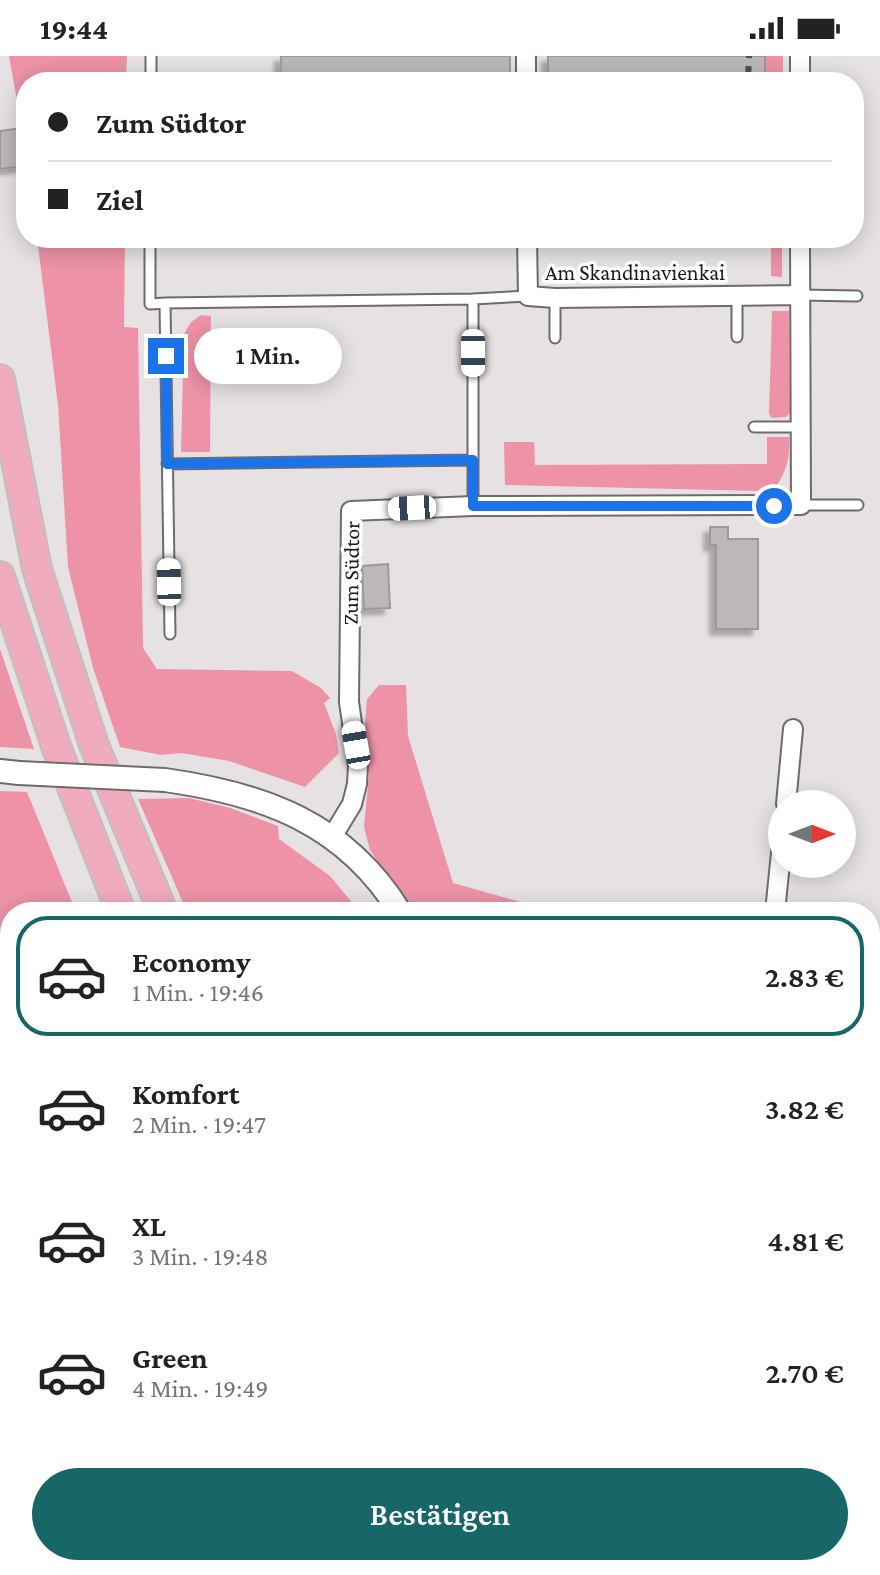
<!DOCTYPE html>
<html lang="de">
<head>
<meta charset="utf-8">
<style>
  :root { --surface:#fff; --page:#f2f2f2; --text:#222; --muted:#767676; --line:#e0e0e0; --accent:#176668 }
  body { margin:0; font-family:"Crimson Pro",serif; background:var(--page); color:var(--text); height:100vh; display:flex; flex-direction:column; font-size:30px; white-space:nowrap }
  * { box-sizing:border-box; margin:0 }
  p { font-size:26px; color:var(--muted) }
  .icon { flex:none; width:44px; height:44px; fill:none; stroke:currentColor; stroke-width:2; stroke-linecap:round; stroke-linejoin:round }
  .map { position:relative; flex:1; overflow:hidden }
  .details { position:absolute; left:0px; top:846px; width:880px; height:674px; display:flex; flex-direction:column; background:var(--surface); border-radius:32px 32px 0 0; box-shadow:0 4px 20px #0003 }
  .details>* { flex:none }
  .top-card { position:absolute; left:16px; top:16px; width:848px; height:176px; border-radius:32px; box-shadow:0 4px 20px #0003; display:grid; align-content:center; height:176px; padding:0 32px; background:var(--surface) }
  .needle { width:52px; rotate:90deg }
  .fabs { position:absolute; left:768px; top:734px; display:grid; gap:16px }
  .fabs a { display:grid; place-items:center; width:88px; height:88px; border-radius:50%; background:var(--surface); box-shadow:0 4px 20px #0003; font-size:40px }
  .end { position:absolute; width:36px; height:36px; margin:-18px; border:10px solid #1a73e8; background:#fff; box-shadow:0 0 0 4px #fff }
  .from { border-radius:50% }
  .bubble { position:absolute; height:56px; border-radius:28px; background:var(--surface); box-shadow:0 4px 20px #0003; font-size:26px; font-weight:600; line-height:56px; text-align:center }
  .car { position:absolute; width:24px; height:48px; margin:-24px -12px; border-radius:10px; box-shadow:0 0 6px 2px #0007; background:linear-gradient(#fff 24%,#345 0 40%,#fff 0 76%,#345 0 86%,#fff 0) }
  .top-card b { display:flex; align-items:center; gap:28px; height:76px; font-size:30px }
  .top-card b+b { border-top:2px solid var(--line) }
  .top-card i { width:20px; height:20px; background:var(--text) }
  ul { padding:14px 0 0; list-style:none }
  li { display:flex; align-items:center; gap:24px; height:120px; margin:0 16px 12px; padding:0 16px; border:4px solid transparent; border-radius:32px }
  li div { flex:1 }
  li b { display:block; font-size:30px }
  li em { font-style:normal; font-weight:600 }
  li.on { border-color:var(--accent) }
  li>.icon { width:72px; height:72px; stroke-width:1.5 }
  .action { display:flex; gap:16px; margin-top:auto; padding:16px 32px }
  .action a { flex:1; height:92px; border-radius:48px; background:var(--accent); color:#fff; font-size:32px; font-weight:600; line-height:92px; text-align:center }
  .status { display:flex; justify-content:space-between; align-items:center; height:56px; padding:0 40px; background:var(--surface); direction:ltr }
  .status svg { height:22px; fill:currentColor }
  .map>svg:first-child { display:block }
  .green { fill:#ed92a7 }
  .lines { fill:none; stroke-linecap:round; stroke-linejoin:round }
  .stream { stroke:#26ced1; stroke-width:6 }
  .building { fill:#bcb7b8; stroke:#9d9999; stroke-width:2; filter:url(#shadow) }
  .service-casing { stroke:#6f6b6c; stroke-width:13 }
  .minor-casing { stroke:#6f6b6c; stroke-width:22 }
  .tertiary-casing { stroke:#6f6b6c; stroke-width:26 }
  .trunk-casing { stroke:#bfbfbf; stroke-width:32 }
  .service { stroke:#fff; stroke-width:9 }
  .minor { stroke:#fff; stroke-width:18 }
  .tertiary { stroke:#fff; stroke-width:22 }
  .trunk { stroke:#f0acbc; stroke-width:28 }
  .rail { stroke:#4f4e4e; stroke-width:6; stroke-dasharray:16 8; stroke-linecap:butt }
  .tertiary-bridge-casing { stroke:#6f6b6c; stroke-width:26; stroke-linecap:butt }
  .tertiary-bridge { stroke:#fff; stroke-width:22 }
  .route { stroke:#1a73e8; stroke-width:10 }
  .labels { text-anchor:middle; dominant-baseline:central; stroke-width:7; stroke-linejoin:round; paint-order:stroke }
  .street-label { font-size:22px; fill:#1b1a1a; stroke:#fff }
</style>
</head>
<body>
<div class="status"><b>19:44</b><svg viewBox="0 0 49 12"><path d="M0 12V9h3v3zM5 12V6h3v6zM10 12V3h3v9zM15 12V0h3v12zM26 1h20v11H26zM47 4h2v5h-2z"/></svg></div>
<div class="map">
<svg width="880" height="1519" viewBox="0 0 880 1519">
  <defs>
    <filter id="shadow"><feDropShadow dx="-6" dy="6" stdDeviation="2" flood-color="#0004"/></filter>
  </defs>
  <rect width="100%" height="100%" fill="#e6e2e3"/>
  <path class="green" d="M9,0H127L126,26H26V94Z
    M765,0H783V26H765Z
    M37,182H125L124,271L138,272L143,592L157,613L292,615L321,632L330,642L324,647L336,678L339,697L305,731L229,705L181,697L161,699L120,691L93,612L68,511L58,349Z
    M771,182H782V221L771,220Z
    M772,255H789L790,357L786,361L772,362L769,358Z
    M201,259L211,260L210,396H181L184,278L191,266Z
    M767,381H789C790,402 787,414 776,431L759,435L505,429L504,386H534L535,409L767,408Z
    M0,593L34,693L0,691Z
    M379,629H406L408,680L453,827L556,856H412L370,794L364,771L369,719L365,668L367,643Z
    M0,735L27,736L76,856H10V927L0,929Z
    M189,742L230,752L278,770L279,783L330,820L360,856H187L138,743Z
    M870,899L880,900V1102L870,1105Z
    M249,1510H411L415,1519H247Z
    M504,1510H593L597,1519H509Z"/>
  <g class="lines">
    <path class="stream" d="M3,1519L10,1510"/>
  </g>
  <path class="building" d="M281,0H510V26H280Z
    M548,0H765V26H548Z
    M22,72L26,110L0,113V75Z
    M710,471H728V483H758V573H716V489H710Z
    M388,508L390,552L364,553L362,510Z"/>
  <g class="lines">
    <g class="service-casing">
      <path id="service" d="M151,26V0
        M150,182V248L165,247L170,578
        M800,239L857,240
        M737,240V281
        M555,242V282
        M165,247L473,243
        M754,371H800
        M167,408L473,404
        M801,449H858
        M473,450V243L528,240
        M0,1150L10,1143
        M870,1259L880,1256
        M870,1289L880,1288"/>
    </g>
    <g class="minor-casing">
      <path id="minor" d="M526,0V26
        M800,0V26
        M527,182L528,240L555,242L800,239
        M786,748L793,673
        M332,781L352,748L357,728L358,709L349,646L351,455L473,450L801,449L800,182
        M775,856L782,787
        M870,1438L879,1467"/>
    </g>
    <g class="tertiary-casing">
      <path id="tertiary" d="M0,715L19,717
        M165,724C264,738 345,767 400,856
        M615,1510L618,1519"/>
    </g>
    <g class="trunk-casing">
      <path id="trunk" d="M0,323L37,513L94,689L163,856
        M0,520L57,693L121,856
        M439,1510L444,1519
        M479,1510L483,1519"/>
    </g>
    <use href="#service" class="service"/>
    <use href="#minor" class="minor"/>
    <use href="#tertiary" class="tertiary"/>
    <use href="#trunk" class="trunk"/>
    <path class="rail" d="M748,26L749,0"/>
    <g class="tertiary-bridge-casing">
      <path id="tertiary-bridge" d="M19,717L165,724"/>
    </g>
    <use href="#tertiary-bridge" class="tertiary-bridge"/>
  </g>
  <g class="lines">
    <path class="route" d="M166,300L167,408L473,404V450H774"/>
  </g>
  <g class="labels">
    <g class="street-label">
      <text x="635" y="216">Am Skandinavienkai</text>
      <text transform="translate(351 517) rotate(-89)">Zum Südtor</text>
    </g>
  </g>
</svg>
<div class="fabs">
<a><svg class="needle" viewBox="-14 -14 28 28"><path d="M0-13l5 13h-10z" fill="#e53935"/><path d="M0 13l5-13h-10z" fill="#767676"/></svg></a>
</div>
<i class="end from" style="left:774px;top:450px"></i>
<i class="end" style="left:166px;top:300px"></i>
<div class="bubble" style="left:194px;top:272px;width:148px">1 Min.</div>
<i class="car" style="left:473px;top:297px;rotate:180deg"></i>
<i class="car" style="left:412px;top:452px;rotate:267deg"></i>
<i class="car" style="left:169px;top:526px;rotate:359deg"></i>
<i class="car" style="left:356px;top:689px;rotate:350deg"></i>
<div class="top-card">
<b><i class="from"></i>Zum Südtor</b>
<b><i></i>Ziel</b>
</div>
<section class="details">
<ul>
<li class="on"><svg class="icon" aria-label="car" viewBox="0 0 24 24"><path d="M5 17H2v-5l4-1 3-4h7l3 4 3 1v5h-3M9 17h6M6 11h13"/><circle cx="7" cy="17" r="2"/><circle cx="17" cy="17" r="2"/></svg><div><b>Economy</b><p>1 Min. · 19:46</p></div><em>2.83 €</em></li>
<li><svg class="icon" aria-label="car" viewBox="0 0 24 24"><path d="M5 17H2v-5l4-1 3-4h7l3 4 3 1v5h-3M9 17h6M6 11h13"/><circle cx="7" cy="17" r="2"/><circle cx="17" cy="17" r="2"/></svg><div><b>Komfort</b><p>2 Min. · 19:47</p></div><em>3.82 €</em></li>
<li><svg class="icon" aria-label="car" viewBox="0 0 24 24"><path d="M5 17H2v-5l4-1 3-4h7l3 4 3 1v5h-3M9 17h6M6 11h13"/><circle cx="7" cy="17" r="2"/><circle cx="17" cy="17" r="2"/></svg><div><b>XL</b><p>3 Min. · 19:48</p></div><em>4.81 €</em></li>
<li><svg class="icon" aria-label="car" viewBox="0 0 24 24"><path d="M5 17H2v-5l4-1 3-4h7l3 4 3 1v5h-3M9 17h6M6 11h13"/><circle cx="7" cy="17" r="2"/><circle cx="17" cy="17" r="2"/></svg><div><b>Green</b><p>4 Min. · 19:49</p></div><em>2.70 €</em></li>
</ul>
<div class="action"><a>Bestätigen</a></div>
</section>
</div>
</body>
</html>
